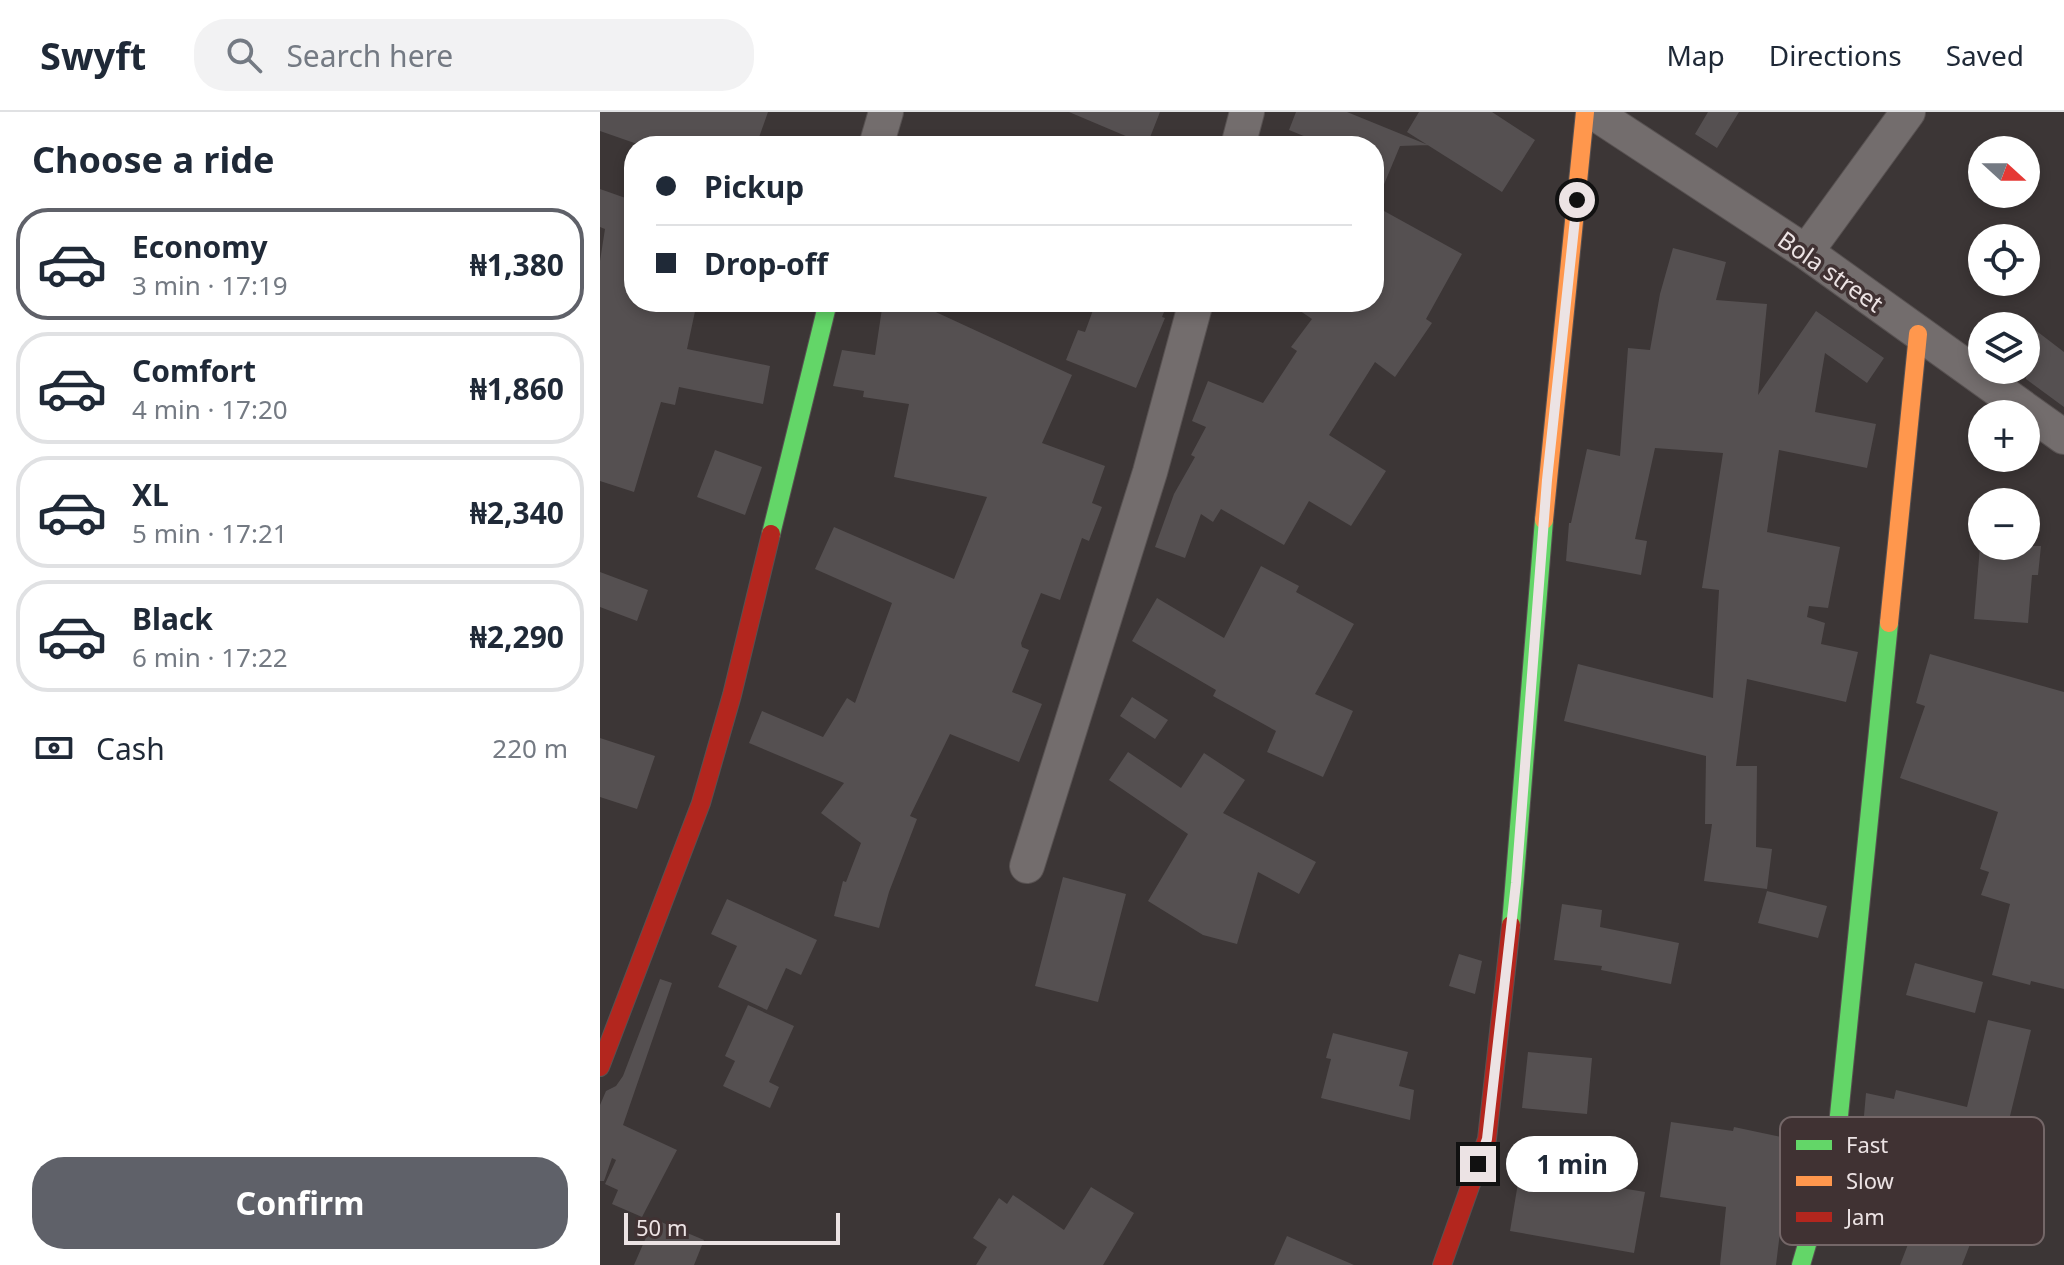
<!DOCTYPE html>
<html lang="en">
<head>
<meta charset="utf-8">
<style>
  :root { --surface:#fff; --page:#f2f2f3; --text:#1f2937; --muted:#747a83; --line:#e0e1e3; --accent:#5f6169 }
  body { margin:0; font-family:"Noto Sans",sans-serif; background:var(--page); color:var(--text); height:100vh; display:flex; flex-direction:column; font-size:30px; white-space:nowrap }
  * { box-sizing:border-box; margin:0 }
  p { font-size:26px; color:var(--muted) }
  .icon { flex:none; width:44px; height:44px; fill:none; stroke:currentColor; stroke-width:2; stroke-linecap:round; stroke-linejoin:round }
  .map { position:relative; flex:1; overflow:hidden }
  .panel { display:flex; flex-direction:column; background:var(--surface); width:600px }
  .panel>* { flex:none }
  .banner { position:absolute; left:24px; top:24px; width:760px; height:176px; border-radius:32px; box-shadow:0 4px 12px #0003; display:grid; align-content:center; height:176px; padding:0 32px; background:var(--surface) }
  .needle { width:52px; rotate:111deg }
  .fabs { position:absolute; left:1368px; top:24px; display:grid; gap:16px }
  .fabs a { display:grid; place-items:center; width:72px; height:72px; border-radius:50%; background:var(--surface); box-shadow:0 4px 12px #0003; font-size:40px }
  .scale { position:absolute; left:24px; bottom:20px; width:216px; box-sizing:border-box; padding-left:8px; border:4px solid #ece3e4; border-top:0; font-size:22px; line-height:28px; white-space:nowrap; color:#ece3e4; -webkit-text-stroke:6px #403233; paint-order:stroke }
  .end { position:absolute; width:36px; height:36px; margin:-18px; border:10px solid #ece3e4; background:#111; box-shadow:0 0 0 4px #111 }
  .from { border-radius:50% }
  .bubble { position:absolute; height:56px; border-radius:28px; background:var(--surface); box-shadow:0 4px 12px #0003; font-size:26px; font-weight:700; line-height:56px; text-align:center }
  .banner b { display:flex; align-items:center; gap:28px; height:76px; font-size:30px }
  .banner b+b { border-top:2px solid var(--line) }
  .banner i { width:20px; height:20px; background:var(--text) }
  ul { padding:0; list-style:none }
  li { display:flex; align-items:center; gap:24px; height:112px; margin:0 16px 12px; padding:0 16px; border:4px solid var(--line); border-radius:32px }
  li div { flex:1 }
  li b { display:block; font-size:30px }
  li em { font-style:normal; font-weight:700 }
  li.on { border-color:var(--accent) }
  li>.icon { width:72px; height:72px; stroke-width:1.5 }
  h2 { padding:0 32px; font-size:36px; line-height:96px }
  .pay { display:flex; align-items:center; gap:20px; height:88px; padding:0 32px; font-size:30px }
  .pay p { margin-inline-start:auto }
  .cta { display:flex; gap:16px; margin-top:auto; padding:16px 32px }
  .cta a { flex:1; height:92px; border-radius:32px; background:var(--accent); color:#fff; font-size:32px; font-weight:700; line-height:92px; text-align:center }
  header { display:flex; align-items:center; gap:48px; box-sizing:border-box; height:112px; padding:0 40px; background:var(--surface); border-bottom:2px solid var(--line) }
  header strong { font-size:38px }
  nav { display:flex; gap:44px; margin-inline-start:auto; font-size:28px }
  .search { width:560px; height:72px; background:var(--page); display:flex; align-items:center; gap:20px; box-sizing:border-box; padding:0 28px; border-radius:32px; color:var(--muted); font-size:30px }
  main { display:flex; flex:1; min-height:0 }
  .map>svg:first-child { display:block }
  .building { fill:#555051 }
  .lines { fill:none; stroke-linecap:round; stroke-linejoin:round }
  .street-casing { stroke:#585252; stroke-width:36 }
  .fast-casing { stroke:#585252; stroke-width:20 }
  .slow-casing { stroke:#585252; stroke-width:20 }
  .jam-casing { stroke:#585252; stroke-width:20 }
  .street { stroke:#736d6d; stroke-width:34 }
  .fast { stroke:#63d668; stroke-width:18 }
  .slow { stroke:#ff974d; stroke-width:18 }
  .jam { stroke:#b3261e; stroke-width:18 }
  .route { stroke:#ece3e4; stroke-width:10 }
  .labels { text-anchor:middle; dominant-baseline:central; stroke-width:7; stroke-linejoin:round; paint-order:stroke }
  .street-label { font-size:24px; fill:#ece3e4; stroke:#403233 }
  .key { fill:#403233; stroke:#746768; stroke-width:2 }
  .key-label { font-size:22px; fill:#ece3e4 }
</style>
</head>
<body>
<header>
<strong>Swyft</strong>
<div class="search"><svg class="icon" aria-label="search" viewBox="0 0 24 24"><circle cx="10" cy="10" r="6"/><path d="M15 15l6 6"/></svg>Search here</div>
<nav><a>Map</a><a>Directions</a><a>Saved</a></nav>
</header>
<main>
<section class="panel">
<h2>Choose a ride</h2>
<ul>
<li class="on"><svg class="icon" aria-label="car" viewBox="0 0 24 24"><path d="M5 17H2v-5l4-1 3-4h7l3 4 3 1v5h-3M9 17h6M6 11h13"/><circle cx="7" cy="17" r="2"/><circle cx="17" cy="17" r="2"/></svg><div><b>Economy</b><p>3 min · 17:19</p></div><em>₦1,380</em></li>
<li><svg class="icon" aria-label="car" viewBox="0 0 24 24"><path d="M5 17H2v-5l4-1 3-4h7l3 4 3 1v5h-3M9 17h6M6 11h13"/><circle cx="7" cy="17" r="2"/><circle cx="17" cy="17" r="2"/></svg><div><b>Comfort</b><p>4 min · 17:20</p></div><em>₦1,860</em></li>
<li><svg class="icon" aria-label="car" viewBox="0 0 24 24"><path d="M5 17H2v-5l4-1 3-4h7l3 4 3 1v5h-3M9 17h6M6 11h13"/><circle cx="7" cy="17" r="2"/><circle cx="17" cy="17" r="2"/></svg><div><b>XL</b><p>5 min · 17:21</p></div><em>₦2,340</em></li>
<li><svg class="icon" aria-label="car" viewBox="0 0 24 24"><path d="M5 17H2v-5l4-1 3-4h7l3 4 3 1v5h-3M9 17h6M6 11h13"/><circle cx="7" cy="17" r="2"/><circle cx="17" cy="17" r="2"/></svg><div><b>Black</b><p>6 min · 17:22</p></div><em>₦2,290</em></li>
</ul>
<div class="pay"><svg class="icon" aria-label="cash" viewBox="0 0 24 24"><path d="M3 7h18v10H3z"/><circle cx="12" cy="12" r="2"/></svg>Cash<p>220 m</p></div>
<div class="cta"><a>Confirm</a></div>
</section>
<div class="map">
<svg width="1464" height="1153" viewBox="0 0 1464 1153">
  <rect width="100%" height="100%" fill="#3c3636"/>
  <path class="building" d="M0,0H168L156,34H43L0,19Z
    M469,0H560L547,33Z
    M696,0H747L828,33L800,34L775,94L862,142L826,207L832,211L795,265L775,250L729,323L786,359L751,414L709,389L684,433L621,397L613,410L601,402L585,446L555,435L574,382L595,345L591,343L606,315L592,309L608,269L663,291L697,239L691,235L712,207L687,190H774V34H728L689,18Z
    M819,0H892L935,28L902,80L807,20Z
    M1108,0H1139L1117,36L1095,22Z
    M0,77L34,89V190H97L87,237L170,254L163,292L79,275L75,293L61,290L34,380L0,369V149L5,117L0,115Z
    M1073,136L1126,150L1116,188L1167,192L1158,283L1216,199L1284,246L1267,271L1225,241L1215,300L1276,312L1267,356L1179,338L1167,420L1240,435L1228,496L1209,494L1207,505L1225,511L1221,532L1258,540L1246,590L1147,567L1136,654H1157L1156,735L1172,737L1167,777L1104,769L1112,712H1105L1106,644L964,609L978,552L1113,586L1119,478L1102,476L1123,341L1055,336L1035,427L1047,429L1041,463L966,449L969,411H971L987,337L1020,344L1028,236L1050,238L1060,182Z
    M283,190H314L472,263L442,331L505,354L492,391L502,395L489,429L482,426L460,488L441,481L421,531L422,535L429,538L412,580L442,592L419,650L350,622L310,704L317,707L289,780L279,816L234,804L243,769L246,770L261,731L221,701L244,671L149,631L162,599L223,625L247,586L255,591L292,491L215,457L234,415L354,467L387,385L294,365L309,292L263,285L264,279L233,274L242,238L275,243Z
    M496,190H568L562,205L565,206L536,276L466,248L478,218L485,220Z
    M1426,211L1464,240V295L1426,267Z
    M115,338L162,355L145,403L97,385Z
    M1380,434H1441L1438,463H1432L1428,511L1374,507Z
    M661,454L699,474L696,480L754,512L715,582L753,599L723,665L667,640L676,619L613,584L616,578L532,529L557,486L624,526Z
    M0,460L48,478L37,509L0,495Z
    M1330,542L1464,580V877L1431,869L1430,873L1392,863L1410,792L1381,783L1389,760L1380,757L1398,700L1300,666L1325,594L1316,591Z
    M532,585L568,608L555,627L520,604Z
    M0,626L55,644L37,697L0,685Z
    M528,640L581,676L604,641L645,668L623,701L716,750L699,782L658,760L637,832L603,823L548,789L588,722L509,668Z
    M463,765L526,782L498,890L435,874Z
    M1167,779L1227,794L1218,826L1158,811Z
    M127,787L217,828L201,863L186,856L167,898L118,875L137,834L111,822Z
    M962,792L1002,798L1000,815L1079,831L1071,872L1001,858L1002,854L954,848Z
    M859,842L882,849L875,882L849,874Z
    M1315,851L1383,870L1375,901L1306,883Z
    M60,867L72,871L23,1013L77,1038L42,1105L12,1092L18,1078L5,1072L16,1048L12,1046L4,1069H0V993L6,979L16,974L23,964Z
    M148,893L194,914L169,970L179,975L170,996L123,974L135,949L125,944Z
    M1388,908L1431,918L1410,1004L1414,1005L1398,1058L1404,1060L1391,1099L1384,1096L1362,1153H1300L1329,1078L1325,1076L1340,1031L1282,1015L1281,1019L1263,1015L1266,981L1294,987L1296,978L1367,995Z
    M733,921L808,940L799,974L814,978L810,1008L721,986L731,947L726,946Z
    M928,940L992,946L987,1002L922,996Z
    M1071,1010L1133,1019L1134,1015L1204,1030L1198,1058L1193,1057L1185,1105L1182,1104L1176,1153H1120L1126,1095L1060,1085Z
    M920,1059L1045,1080L1034,1141L910,1119Z
    M491,1075L534,1101L503,1153H376L387,1135L373,1126L399,1086L407,1092L413,1083L464,1118Z
    M54,1107L104,1128L94,1153H34Z
    M687,1124L754,1153H674Z"/>
  <g class="lines">
    <g class="street-casing">
      <path id="street" d="M993,0L1206,140L1464,325
        M276,34L286,0
        M638,34L647,0
        M1206,140L1308,0
        M427,754L550,360L596,190"/>
    </g>
    <g class="fast-casing">
      <path id="fast" d="M171,422L228,190
        M911,813L944,408
        M1201,1153L1236,1033L1289,511"/>
    </g>
    <g class="slow-casing">
      <path id="slow" d="M944,408L985,0
        M1289,511L1318,222"/>
    </g>
    <g class="jam-casing">
      <path id="jam" d="M0,955L101,691L132,583L171,422
        M842,1153L887,1027L911,813"/>
    </g>
    <use href="#street" class="street"/>
    <use href="#fast" class="fast"/>
    <use href="#slow" class="slow"/>
    <use href="#jam" class="jam"/>
  </g>
  <g class="lines">
    <path class="route" d="M878,1052L887,1027L916,771L947,368L977,88"/>
  </g>
  <g class="labels">
    <g class="street-label">
      <text transform="translate(1231 159) rotate(35)">Bola street</text>
    </g>
  </g>
  <rect x="1180" y="1005" width="264" height="128" rx="12" class="key"/>
  <rect x="1196" y="1028" width="36" height="10" fill="#63d668"/>
  <rect x="1196" y="1064" width="36" height="10" fill="#ff974d"/>
  <rect x="1196" y="1100" width="36" height="10" fill="#b3261e"/>
  <g class="key-label">
    <text x="1246" y="1041">Fast</text>
    <text x="1246" y="1077">Slow</text>
    <text x="1246" y="1113">Jam</text>
  </g>
</svg>
<div class="fabs">
<a><svg class="needle" viewBox="-14 -14 28 28"><path d="M0-13l5 13h-10z" fill="#e53935"/><path d="M0 13l5-13h-10z" fill="#747a83"/></svg></a>
<a><svg class="icon" aria-label="locate" viewBox="0 0 24 24"><circle cx="12" cy="12" r="6"/><path d="M12 2v4M12 18v4M2 12h4M18 12h4"/></svg></a>
<a><svg class="icon" aria-label="layers" viewBox="0 0 24 24"><path d="M12 4l9 5-9 5-9-5zM3 14l9 5 9-5"/></svg></a>
<a>+</a>
<a>−</a>
</div>
<div class="scale">50 m</div>
<i class="end from" style="left:977px;top:88px"></i>
<i class="end" style="left:878px;top:1052px"></i>
<div class="bubble" style="left:906px;top:1024px;width:132px">1 min</div>
<div class="banner">
<b><i class="from"></i>Pickup</b>
<b><i></i>Drop-off</b>
</div>
</div>
</main>
</body>
</html>
